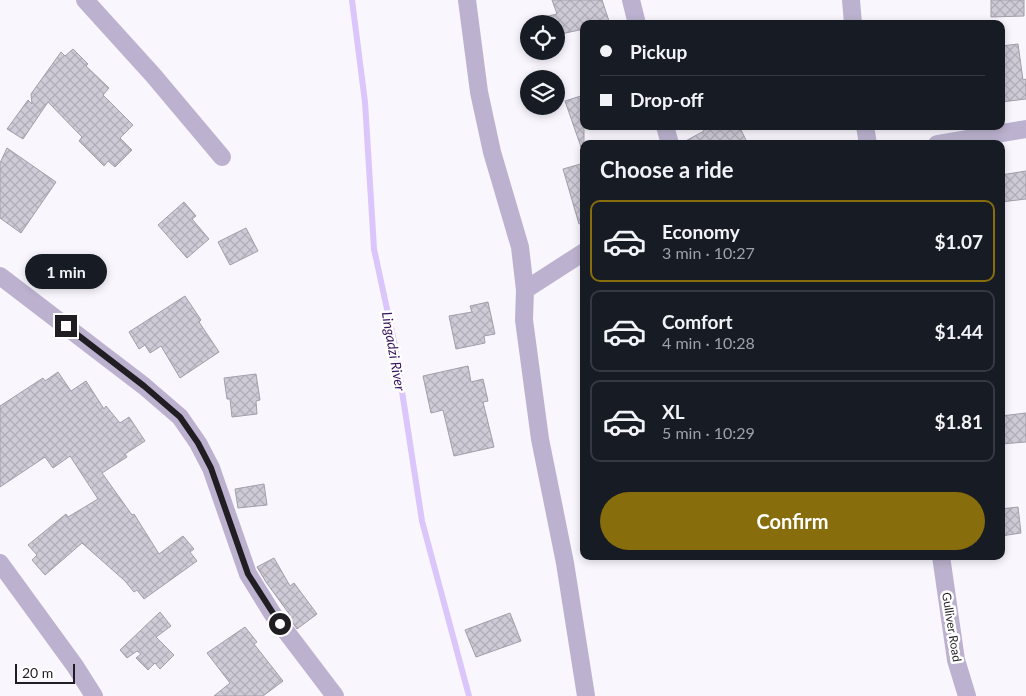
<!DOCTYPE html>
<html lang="en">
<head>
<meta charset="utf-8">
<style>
  :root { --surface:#171b24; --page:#242831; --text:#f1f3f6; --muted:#9ea1a6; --line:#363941; --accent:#876d0c }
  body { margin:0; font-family:Lato,sans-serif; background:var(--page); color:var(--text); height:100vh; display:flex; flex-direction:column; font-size:19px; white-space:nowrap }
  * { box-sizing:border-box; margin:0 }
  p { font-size:16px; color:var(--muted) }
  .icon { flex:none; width:28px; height:28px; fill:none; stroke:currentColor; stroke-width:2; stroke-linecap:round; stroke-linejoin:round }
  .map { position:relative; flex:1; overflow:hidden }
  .details { position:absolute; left:580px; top:140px; width:425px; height:420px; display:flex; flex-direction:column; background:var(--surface); border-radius:10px; box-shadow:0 2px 8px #0003 }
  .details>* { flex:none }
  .hud { position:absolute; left:580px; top:20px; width:425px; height:110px; border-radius:10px; box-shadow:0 2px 8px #0003; display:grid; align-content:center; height:110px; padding:0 20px; background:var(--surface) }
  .tools { position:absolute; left:520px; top:15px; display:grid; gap:10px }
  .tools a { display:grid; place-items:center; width:45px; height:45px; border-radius:50%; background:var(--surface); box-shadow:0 2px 8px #0003; font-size:25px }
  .scale { position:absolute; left:15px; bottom:12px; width:60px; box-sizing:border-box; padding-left:5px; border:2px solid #201e23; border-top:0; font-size:14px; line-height:18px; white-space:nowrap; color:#201e23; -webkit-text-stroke:4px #fff; paint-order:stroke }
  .end { position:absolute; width:22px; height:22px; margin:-11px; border:6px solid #201e23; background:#fff; box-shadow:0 0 0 2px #fff }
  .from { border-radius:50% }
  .bubble { position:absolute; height:35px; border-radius:18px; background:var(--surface); box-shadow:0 2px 8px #0003; font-size:16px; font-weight:700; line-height:35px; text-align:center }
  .hud b { display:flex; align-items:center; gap:18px; height:48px; font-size:19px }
  .hud b+b { border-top:1px solid var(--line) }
  .hud i { width:12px; height:12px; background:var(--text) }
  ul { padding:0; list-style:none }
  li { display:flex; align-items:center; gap:15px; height:82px; margin:0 10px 8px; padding:0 10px; border:2px solid var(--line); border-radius:10px }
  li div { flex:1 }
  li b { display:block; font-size:19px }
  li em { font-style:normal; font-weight:700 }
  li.active { border-color:var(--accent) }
  li>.icon { width:45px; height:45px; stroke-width:1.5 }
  h2 { padding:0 20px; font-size:22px; line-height:60px }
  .button { display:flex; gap:10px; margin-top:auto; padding:10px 20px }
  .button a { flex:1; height:58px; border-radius:30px; background:var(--accent); color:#fff; font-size:20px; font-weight:700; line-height:58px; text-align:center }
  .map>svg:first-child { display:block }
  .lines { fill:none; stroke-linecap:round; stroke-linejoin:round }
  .stream { stroke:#dbc6fc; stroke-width:6 }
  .building { fill:url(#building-cross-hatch); stroke:#a29eaa }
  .street { stroke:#bcb2cf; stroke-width:18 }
  .route { stroke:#201e23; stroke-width:6 }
  .labels { text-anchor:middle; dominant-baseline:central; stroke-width:5; stroke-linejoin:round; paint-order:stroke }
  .street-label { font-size:12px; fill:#201e23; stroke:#fff }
  .water-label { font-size:14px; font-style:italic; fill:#39135f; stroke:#fff }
</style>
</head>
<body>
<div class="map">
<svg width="1026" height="696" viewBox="0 0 1026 696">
  <defs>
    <pattern id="building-cross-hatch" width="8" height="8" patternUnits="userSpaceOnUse" patternTransform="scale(1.25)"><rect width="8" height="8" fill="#cecad6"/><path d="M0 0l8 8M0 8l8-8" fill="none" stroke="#b1adb7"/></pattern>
  </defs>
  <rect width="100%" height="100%" fill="#f9f6fe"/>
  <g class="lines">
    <path class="stream" d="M352,0L365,102L374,249L395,346L422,521L469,696"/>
  </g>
  <path class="building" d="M552,0H602L609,21L600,24H584V29L556,35V24H530L541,22L540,18L557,14Z
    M991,0H1024V16L991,17Z
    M1018,44L1023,80L1026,79V99L1001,102V46Z
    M73,49L88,64L86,66L109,88L103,95L133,125L120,138L132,150L115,167L108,161L104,166L79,141L82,137L48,102L23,139L7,129L28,100L32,104L31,94L61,52L65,56Z
    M584,95V147H581L565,101Z
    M702,126H739L748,144H680L704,131Z
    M7,148L56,182L21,233L0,218V163Z
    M584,163V223L579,224L563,169Z
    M1026,171V199L1001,202V175Z
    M184,202L196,216L192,219L209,239L187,258L158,225Z
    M246,228L258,251L230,265L218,242Z
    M185,296L201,320L199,322L219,352L180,378L161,346L150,353L145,345L139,349L129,332Z
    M488,302L495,334L484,336L485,343L456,349L449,316L472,312L470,306Z
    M468,366L471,382L483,379L488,401L483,402L494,447L454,456L443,410L431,413L423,376Z
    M58,372L71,391L86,381L104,409L106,406L120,423L129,417L145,441L125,454L127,457L102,473L132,515L134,514L159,554L183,536L194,549L190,552L197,561L144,599L137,590L134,592L125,581L82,543L45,575L32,560L37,555L28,545L66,514L68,517L98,499L70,456L53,468L45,457L0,487V406L43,378L45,381Z
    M256,374L260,400L256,401L257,414L232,417L230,399H227L224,378Z
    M1026,413V442L1001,444V416Z
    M264,484L267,505L238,508L235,489Z
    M1018,507L1021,533L1001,536V509Z
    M274,558L290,586L294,583L317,614L297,629L288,616L290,615L266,582L257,567Z
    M160,612L171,626L156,637L174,655L160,669L155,663L148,670L136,658L141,654L137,651L127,658L120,650Z
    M510,613L521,641L476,657L465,630Z
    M245,627L257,642L254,644L283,681L263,696H214L230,683L207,653Z"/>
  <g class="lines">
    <path class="street" d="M85,0L153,75L222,157
      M467,0L479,92L492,152L520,247L525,290
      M631,0L637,24
      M851,0L853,24
      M665,126L670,144
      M865,126L868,144
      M937,144L1026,129
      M584,252L525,290L524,320L540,439L565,563L586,696
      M0,276L144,386L180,417L198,443L211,468L248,574L272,613L335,696
      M941,556L956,660L967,696
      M0,563L75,666L94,696"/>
  </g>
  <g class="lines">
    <path class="route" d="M66,326L144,386L180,417L198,443L211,468L248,574L280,624"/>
  </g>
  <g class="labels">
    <g class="street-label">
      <text transform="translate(952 627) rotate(81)">Gulliver Road</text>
    </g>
    <g class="water-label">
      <text transform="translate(394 351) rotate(80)">Lingadzi River</text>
    </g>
  </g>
</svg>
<div class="tools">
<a><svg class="icon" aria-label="locate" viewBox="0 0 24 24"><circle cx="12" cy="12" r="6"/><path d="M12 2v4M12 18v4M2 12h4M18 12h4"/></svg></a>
<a><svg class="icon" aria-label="layers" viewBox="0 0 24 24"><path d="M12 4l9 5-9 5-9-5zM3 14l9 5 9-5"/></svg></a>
</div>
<div class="scale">20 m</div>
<i class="end from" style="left:280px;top:624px"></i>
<i class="end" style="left:66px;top:326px"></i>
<div class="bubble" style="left:25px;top:254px;width:82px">1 min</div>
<div class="hud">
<b><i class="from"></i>Pickup</b>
<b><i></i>Drop-off</b>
</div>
<section class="details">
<h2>Choose a ride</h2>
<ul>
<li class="active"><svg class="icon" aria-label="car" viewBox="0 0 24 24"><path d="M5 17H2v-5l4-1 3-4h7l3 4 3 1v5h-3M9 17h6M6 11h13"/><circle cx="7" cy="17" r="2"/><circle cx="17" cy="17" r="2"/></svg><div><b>Economy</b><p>3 min · 10:27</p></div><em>$1.07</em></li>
<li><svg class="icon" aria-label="car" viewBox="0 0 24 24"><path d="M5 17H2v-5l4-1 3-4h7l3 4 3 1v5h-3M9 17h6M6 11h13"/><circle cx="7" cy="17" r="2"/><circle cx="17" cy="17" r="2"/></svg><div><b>Comfort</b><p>4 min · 10:28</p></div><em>$1.44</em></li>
<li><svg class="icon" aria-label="car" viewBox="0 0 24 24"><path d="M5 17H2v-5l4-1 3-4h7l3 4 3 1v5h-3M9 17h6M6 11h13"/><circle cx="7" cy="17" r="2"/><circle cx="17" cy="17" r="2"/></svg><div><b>XL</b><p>5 min · 10:29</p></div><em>$1.81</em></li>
</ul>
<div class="button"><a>Confirm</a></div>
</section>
</div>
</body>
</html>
